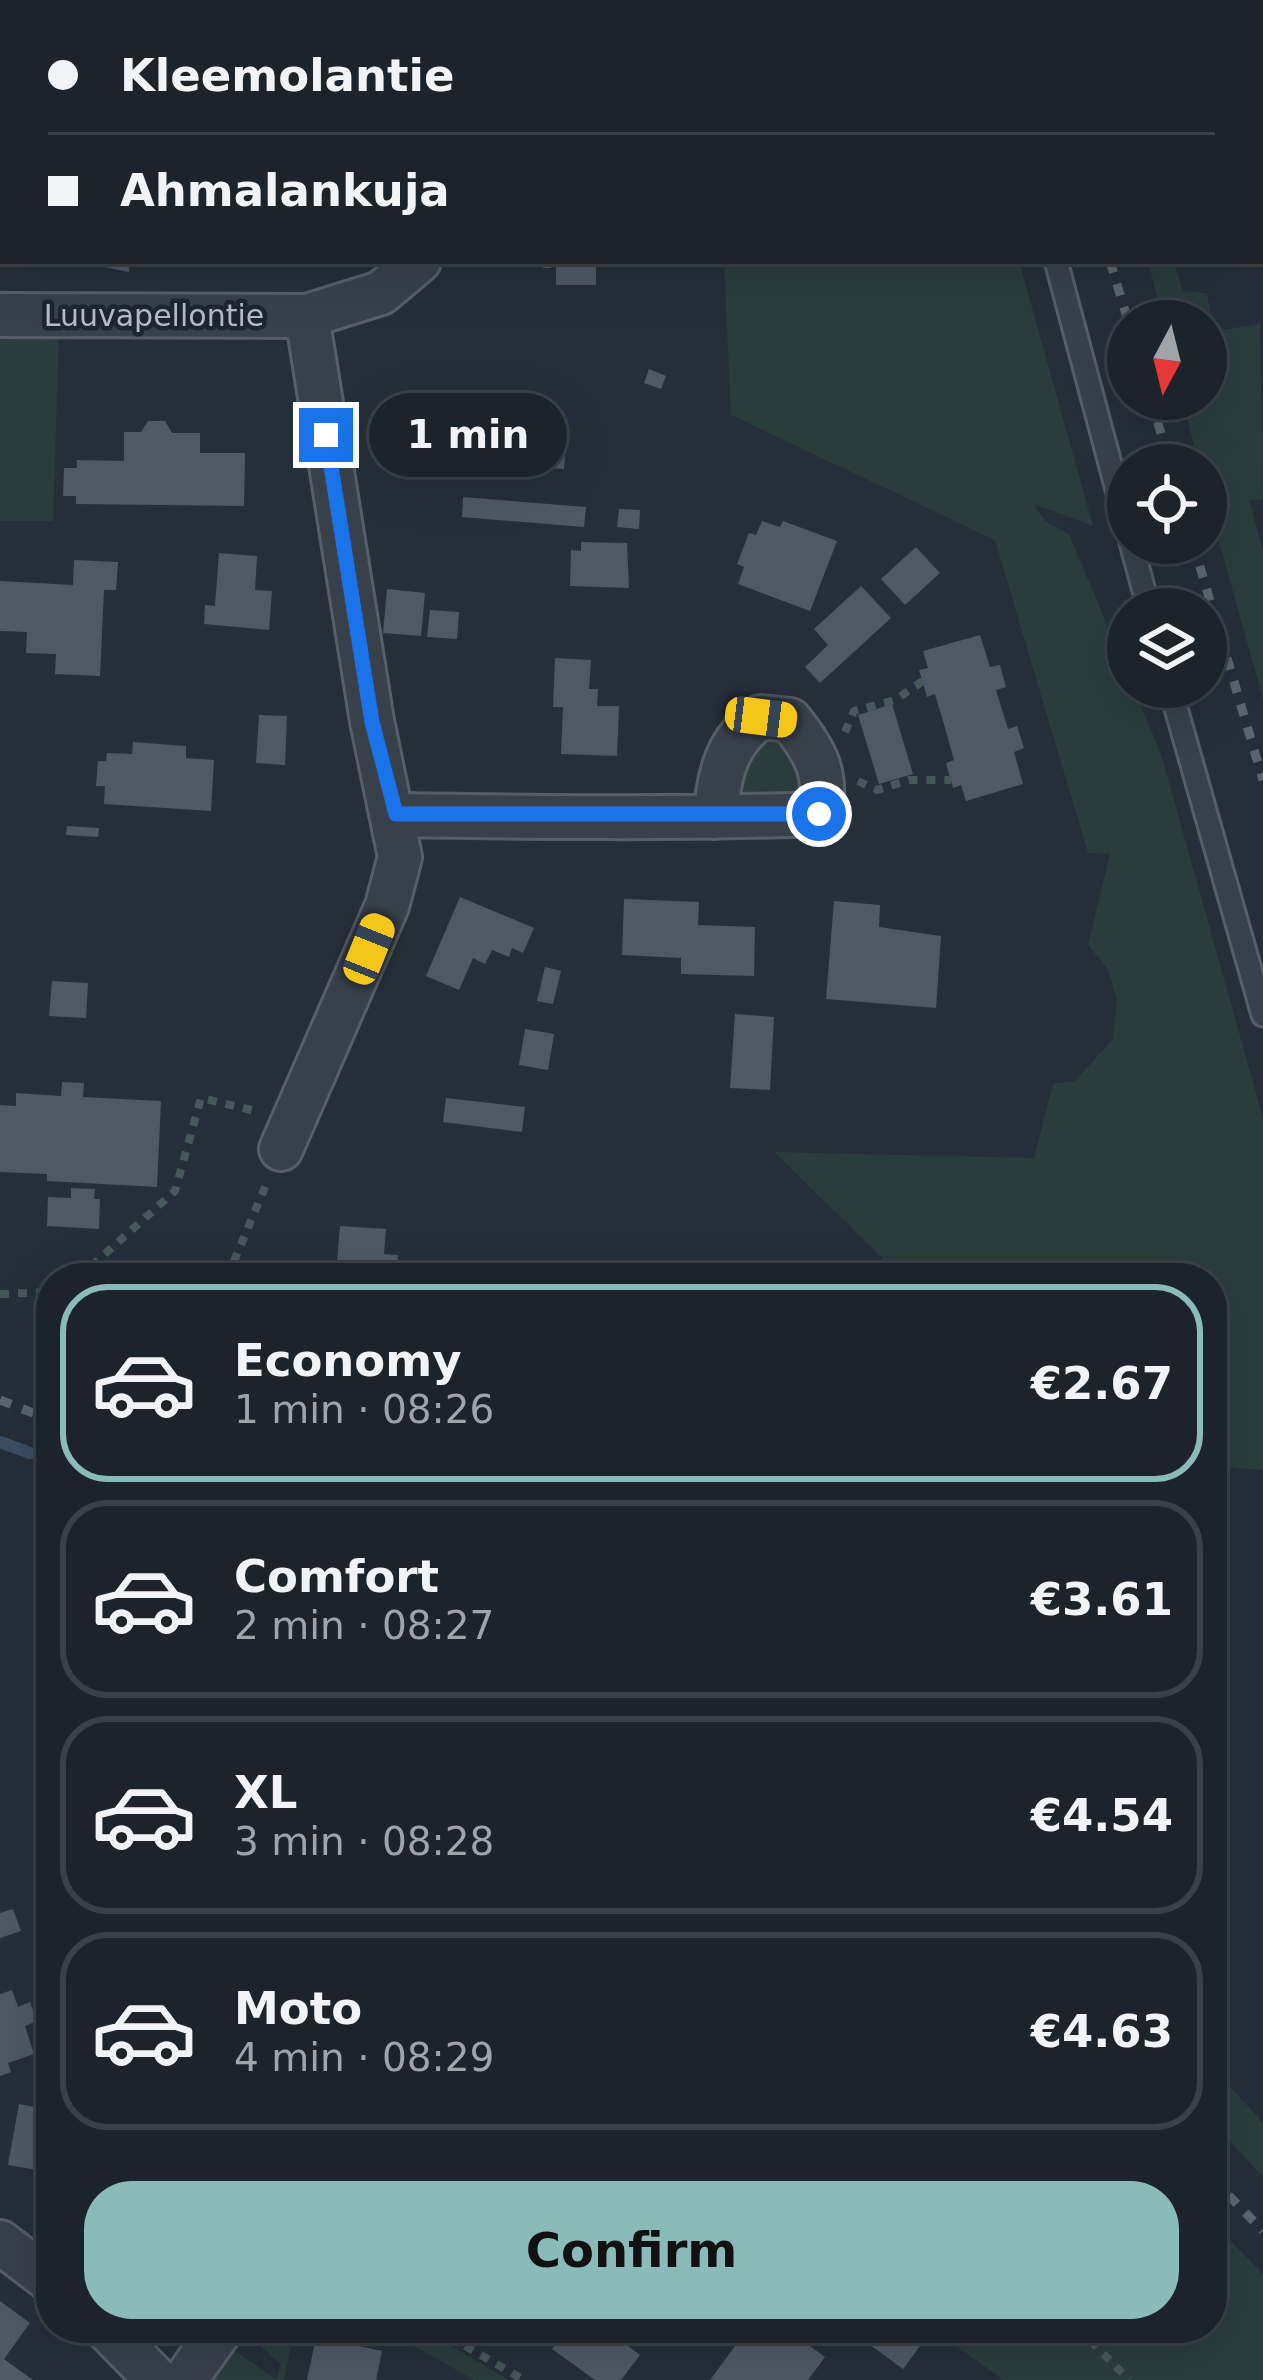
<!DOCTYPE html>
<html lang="en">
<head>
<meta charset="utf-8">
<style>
  :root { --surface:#1c232b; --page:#292f37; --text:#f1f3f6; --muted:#a0a4a9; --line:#3a4047; --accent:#8bbbb9 }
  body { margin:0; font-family:"DejaVu Sans",sans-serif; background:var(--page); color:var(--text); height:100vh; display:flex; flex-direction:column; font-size:45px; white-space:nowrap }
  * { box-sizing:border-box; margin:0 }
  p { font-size:39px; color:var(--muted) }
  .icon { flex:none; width:66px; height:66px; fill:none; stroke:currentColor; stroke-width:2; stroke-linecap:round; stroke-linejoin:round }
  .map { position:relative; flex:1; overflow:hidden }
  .side { position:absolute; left:36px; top:1263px; width:1191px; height:1080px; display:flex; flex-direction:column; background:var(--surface); border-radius:48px; box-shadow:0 12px 48px #0002,0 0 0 3px var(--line) }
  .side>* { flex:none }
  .top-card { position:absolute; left:0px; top:0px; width:1263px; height:264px; box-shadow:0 12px 48px #0002,0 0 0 3px var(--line); display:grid; align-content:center; height:264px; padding:0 48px; background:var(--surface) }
  .needle { width:78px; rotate:187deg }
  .fabs { position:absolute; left:1107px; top:300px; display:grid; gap:24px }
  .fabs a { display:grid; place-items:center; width:120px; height:120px; border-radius:50%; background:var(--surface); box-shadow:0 12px 48px #0002,0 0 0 3px var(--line); font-size:60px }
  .end { position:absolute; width:54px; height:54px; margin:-27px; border:15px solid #1a73e8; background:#fff; box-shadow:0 0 0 6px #fff }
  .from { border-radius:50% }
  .bubble { position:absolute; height:84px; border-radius:42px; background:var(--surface); box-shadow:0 12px 48px #0002,0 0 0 3px var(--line); font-size:39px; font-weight:700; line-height:84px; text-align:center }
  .car { position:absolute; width:36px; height:72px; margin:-36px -18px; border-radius:15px; box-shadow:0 0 9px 3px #0007; background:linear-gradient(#f5c518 24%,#345 0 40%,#f5c518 0 76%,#345 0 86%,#f5c518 0) }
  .top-card b { display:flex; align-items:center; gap:42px; height:114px; font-size:45px }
  .top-card b+b { border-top:3px solid var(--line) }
  .top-card i { width:30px; height:30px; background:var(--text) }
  ul { padding:21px 0 0; list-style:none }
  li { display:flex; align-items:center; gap:36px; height:198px; margin:0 24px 18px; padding:0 24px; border:6px solid var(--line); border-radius:48px }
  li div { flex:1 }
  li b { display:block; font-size:45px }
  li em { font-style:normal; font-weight:700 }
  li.current { border-color:var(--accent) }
  li>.icon { width:108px; height:108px; stroke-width:1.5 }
  .primary-button { display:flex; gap:24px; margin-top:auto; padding:24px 48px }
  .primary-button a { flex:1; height:138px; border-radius:48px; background:var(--accent); color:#111; font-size:48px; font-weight:700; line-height:138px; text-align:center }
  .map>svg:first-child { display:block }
  .green { fill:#2a3d3c }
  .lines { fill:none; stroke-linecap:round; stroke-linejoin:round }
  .stream { stroke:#3c4d61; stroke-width:12 }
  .building { fill:#4e5965 }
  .lane-casing { stroke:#575e68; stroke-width:27 }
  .street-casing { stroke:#575e68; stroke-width:48 }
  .path { stroke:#47585a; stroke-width:8; stroke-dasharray:9 9; stroke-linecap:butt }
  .lane { stroke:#38404a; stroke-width:21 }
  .street { stroke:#38404a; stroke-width:42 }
  .rail { stroke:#5b6570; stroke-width:9; stroke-dasharray:12 12; stroke-linecap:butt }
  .route { stroke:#1a73e8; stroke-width:15 }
  .labels { text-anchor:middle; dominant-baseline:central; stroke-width:9; stroke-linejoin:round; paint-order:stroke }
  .street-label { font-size:30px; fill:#b4bbc5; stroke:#1e252f }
</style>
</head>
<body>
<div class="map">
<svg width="1263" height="2380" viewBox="0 0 1263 2380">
  <rect width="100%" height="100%" fill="#252f39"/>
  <path class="green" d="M0,0H572L3,3V57Z
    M724,261H1019L1093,526L1034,504L1045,521L1069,534L1128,675V687H1133L1161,754L1263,1118V1470L1212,1466V1278H903L774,1152L1034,1158L1053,1084L1075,1081L1113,1039L1117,1001L1109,971L1088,945L1110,854L1088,853L995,540L731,415Z
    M1148,261H1174L1183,292L1207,293L1214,331L1260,324L1263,499L1249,501L1263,549V699L1206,495V465H1199L1182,399H1206V321H1163Z
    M0,330H59L53,521H0Z
    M757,731L791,739L812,795L736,798Z
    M1212,2066L1263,2123V2177L1212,2122Z
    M1212,2222L1263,2274V2380H1003L932,2328H1212Z
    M239,2328H295L284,2380H207L232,2349L276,2379L281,2364Z
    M382,2328H421L509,2380H474Z"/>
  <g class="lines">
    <path class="stream" d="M0,1442L30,1453"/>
  </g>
  <path class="building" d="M75,261H130L129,272Z
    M556,261H596V285H556Z
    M649,369L666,376L661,389L644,383Z
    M476,391L527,394L526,414L557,416L556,439L566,440L564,469L472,464Z
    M148,421H165L172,433H200V453H245L244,506L76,504V496H63L64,468H77V460L124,461V432H141Z
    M463,497L586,507L584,527L462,517Z
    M619,509L640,510L639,529L617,527Z
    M762,521L780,527L783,521L837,541L810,611L738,584L744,567L737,564L749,533L756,535Z
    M581,542L627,543L629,588L570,586L571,550L581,551Z
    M916,547L940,573L905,605L881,579Z
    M219,553L257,556L255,590L272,591L269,630L204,624L205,605L215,606Z
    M74,560L118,562L116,590H104L100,676L55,674L56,654L26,653L27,632L0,631V581L73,585Z
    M861,586L891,618L820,683L805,667L828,645L814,629Z
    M387,589L425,593L421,636L383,633Z
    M430,610L459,612L457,639L427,637Z
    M980,635L990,667L1000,665L1006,687L996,690L1008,729L1017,726L1024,748L1014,752L1023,784L966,801L961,785L953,788L946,763L954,760L945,728L935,694L927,697L919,670L928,668L923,651Z
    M555,658L591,660L589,689H598L597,706H619L617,756L561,754L563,707H553Z
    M892,704L913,774L879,784L858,715Z
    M259,715L287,716L285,765L256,763Z
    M133,742L186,746V758L214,760L211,811L104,804L105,786H96L98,761H106L107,753L132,754Z
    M67,826L99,828L98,837L66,835Z
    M460,897L534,928L523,953L512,948L509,957L492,950L485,964L473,958L459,990L426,976Z
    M624,899L699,902L698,925L755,927L754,976L681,974V958L622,955Z
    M834,901L880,905L879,927L941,936L936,1008L826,999Z
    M545,967L561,971L553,1004L537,1001Z
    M52,981L88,983L86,1018L49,1016Z
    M735,1014L774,1017L770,1090L730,1088Z
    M525,1029L554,1034L548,1070L519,1065Z
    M62,1082L84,1083L83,1097L161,1101L157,1187L47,1181V1174L0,1172V1105L16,1106V1093L61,1096Z
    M446,1098L525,1107L522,1132L443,1122Z
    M71,1188L95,1189L94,1199H100L99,1229L47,1226L48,1197L71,1198Z
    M340,1226L386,1229L384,1254L398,1255L396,1277L336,1274Z
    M13,1909L21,1931L0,1938V1913Z
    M12,1990L18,2007L30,2002L37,2021L25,2026L34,2054L8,2063L11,2072L0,2076V1994Z
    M19,2104L51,2110L50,2172L8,2165Z
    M0,2301L30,2323L4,2359L33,2380H0Z
    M568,2328H604L640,2355L621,2380H595L552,2349Z
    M757,2328H785L825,2357L808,2380H710L741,2338L747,2341Z
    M866,2328H912L926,2338L903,2369L859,2337Z
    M316,2337L382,2351L376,2380H307Z"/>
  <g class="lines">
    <g class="lane-casing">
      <path id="lane" d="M984,0L985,3
        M631,3L636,0
        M1056,261L1128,531
        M1131,543L1149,609
        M1170,687L1263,1015"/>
    </g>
    <g class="street-casing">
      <path id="street" d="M0,315L307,316L381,293L419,261
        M396,815C537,817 678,819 819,814C829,775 815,751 790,720L761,717C726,741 719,775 715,817
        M281,1149L387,906L400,857L372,721L307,316
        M0,2242L51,2281
        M106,2328L157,2380
        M185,2380L222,2328"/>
    </g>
    <path class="path" d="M582,3V0
      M547,261V268
      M845,732L854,711L895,700L923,681
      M858,781L877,790L909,780H951
      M78,1278L175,1191L201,1098L256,1111
      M227,1278L268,1180
      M0,1294L51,1292
      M434,2328L524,2380
      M1078,2328L1129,2380"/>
    <use href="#lane" class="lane"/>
    <use href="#street" class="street"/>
    <path class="rail" d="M1034,0L1035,3
      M1110,261L1128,321
      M1151,399L1170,465
      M1193,543L1263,780
      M0,1400L51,1420
      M1212,2178L1263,2231"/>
  </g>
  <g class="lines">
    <path class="route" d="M326,435L372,722L396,814H819"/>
  </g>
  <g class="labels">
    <g class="street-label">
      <text x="154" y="315">Luuvapellontie</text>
    </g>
  </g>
</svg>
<div class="fabs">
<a><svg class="needle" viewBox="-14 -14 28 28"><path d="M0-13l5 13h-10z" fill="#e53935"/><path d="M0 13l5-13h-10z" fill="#a0a4a9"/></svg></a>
<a><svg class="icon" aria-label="locate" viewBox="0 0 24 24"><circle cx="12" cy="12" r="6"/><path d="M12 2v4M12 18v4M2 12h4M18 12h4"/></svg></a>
<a><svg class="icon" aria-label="layers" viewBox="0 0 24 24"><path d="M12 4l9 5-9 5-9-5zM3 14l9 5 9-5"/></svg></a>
</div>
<i class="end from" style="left:819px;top:814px"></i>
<i class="end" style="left:326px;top:435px"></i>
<div class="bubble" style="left:369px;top:393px;width:198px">1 min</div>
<i class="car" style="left:761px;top:717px;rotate:97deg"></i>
<i class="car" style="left:369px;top:949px;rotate:22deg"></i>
<div class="top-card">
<b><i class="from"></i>Kleemolantie</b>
<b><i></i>Ahmalankuja</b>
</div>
<section class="side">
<ul>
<li class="current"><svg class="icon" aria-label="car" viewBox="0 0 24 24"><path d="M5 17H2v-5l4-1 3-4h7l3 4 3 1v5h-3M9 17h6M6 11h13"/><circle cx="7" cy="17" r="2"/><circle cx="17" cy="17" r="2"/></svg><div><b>Economy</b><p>1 min · 08:26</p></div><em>€2.67</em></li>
<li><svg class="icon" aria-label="car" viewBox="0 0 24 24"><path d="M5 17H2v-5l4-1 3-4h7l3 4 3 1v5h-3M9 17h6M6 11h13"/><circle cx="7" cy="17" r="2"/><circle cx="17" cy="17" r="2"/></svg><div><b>Comfort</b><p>2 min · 08:27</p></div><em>€3.61</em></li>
<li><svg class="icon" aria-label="car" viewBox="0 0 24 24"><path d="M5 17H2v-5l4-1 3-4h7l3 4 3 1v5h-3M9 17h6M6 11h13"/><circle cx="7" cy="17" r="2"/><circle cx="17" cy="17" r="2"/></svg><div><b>XL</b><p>3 min · 08:28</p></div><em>€4.54</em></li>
<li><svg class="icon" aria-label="car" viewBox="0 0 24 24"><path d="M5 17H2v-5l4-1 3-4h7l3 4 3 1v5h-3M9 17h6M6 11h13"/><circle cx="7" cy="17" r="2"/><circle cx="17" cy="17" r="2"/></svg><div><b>Moto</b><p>4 min · 08:29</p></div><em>€4.63</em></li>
</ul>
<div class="primary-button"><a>Confirm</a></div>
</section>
</div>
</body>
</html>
